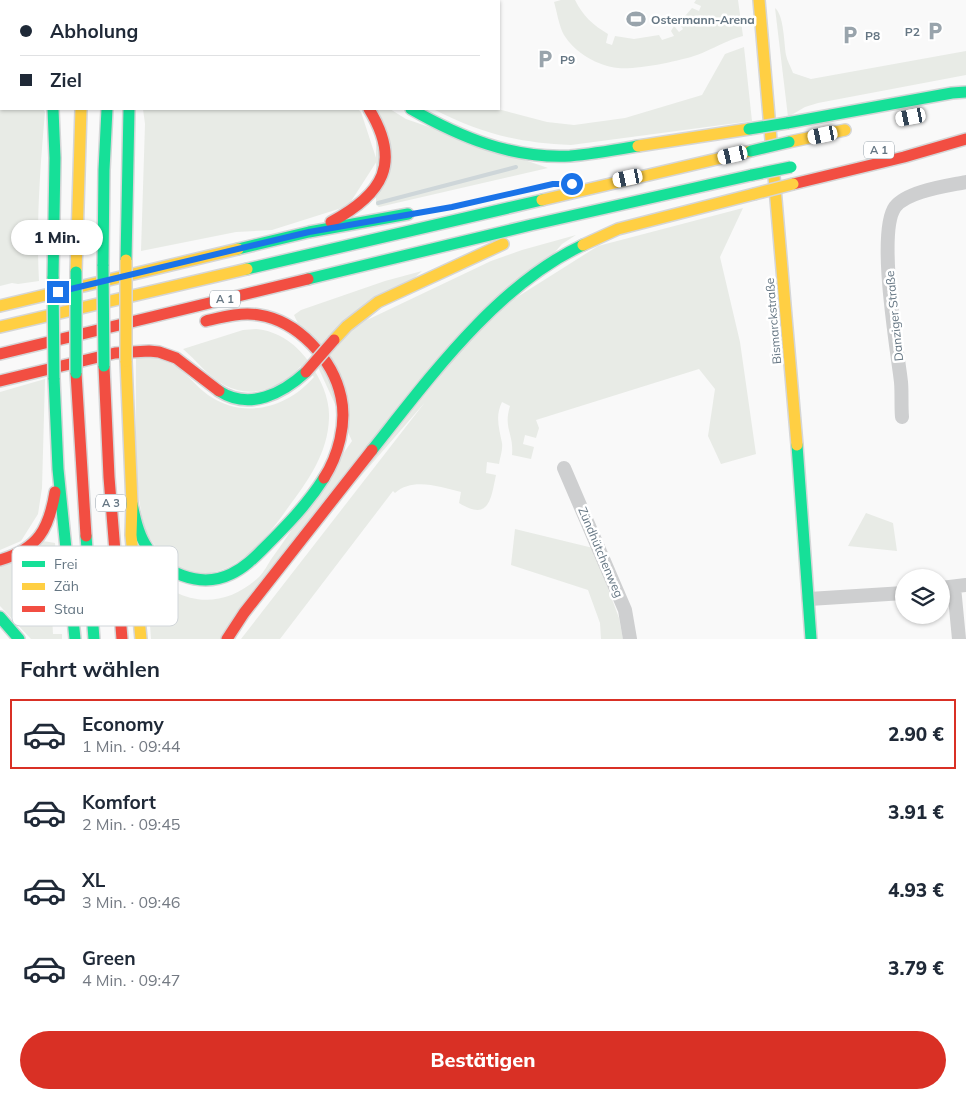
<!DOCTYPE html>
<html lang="de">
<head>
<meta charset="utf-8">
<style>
  :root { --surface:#fff; --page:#f2f2f3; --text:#1f2937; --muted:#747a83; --line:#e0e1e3; --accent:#d93025 }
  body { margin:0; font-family:Mulish,sans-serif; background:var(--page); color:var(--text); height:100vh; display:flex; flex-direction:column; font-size:19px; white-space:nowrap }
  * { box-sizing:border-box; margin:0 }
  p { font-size:16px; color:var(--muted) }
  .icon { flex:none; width:28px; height:28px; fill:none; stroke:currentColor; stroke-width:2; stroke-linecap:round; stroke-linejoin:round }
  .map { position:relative; height:639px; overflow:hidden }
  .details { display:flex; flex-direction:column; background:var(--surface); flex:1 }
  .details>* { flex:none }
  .guide { position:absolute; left:0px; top:0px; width:500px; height:110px; box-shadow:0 1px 4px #0004; display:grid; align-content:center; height:110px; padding:0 20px; background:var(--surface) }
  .buttons { position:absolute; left:895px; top:569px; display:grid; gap:10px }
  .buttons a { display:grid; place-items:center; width:55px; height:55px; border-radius:50%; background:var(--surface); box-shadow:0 1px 4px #0004; font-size:25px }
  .end { position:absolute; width:22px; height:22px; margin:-11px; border:6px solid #1a73e8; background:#fff; box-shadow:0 0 0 2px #fff }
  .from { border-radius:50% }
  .bubble { position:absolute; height:35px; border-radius:18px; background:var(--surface); box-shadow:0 1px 4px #0004; font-size:16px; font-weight:800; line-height:35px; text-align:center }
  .car { position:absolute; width:15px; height:30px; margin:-15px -8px; border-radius:6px; box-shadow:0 0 4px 1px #0007; background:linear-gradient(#fff 24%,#345 0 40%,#fff 0 76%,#345 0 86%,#fff 0) }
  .guide b { display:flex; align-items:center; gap:18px; height:48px; font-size:19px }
  .guide b+b { border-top:1px solid var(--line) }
  .guide i { width:12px; height:12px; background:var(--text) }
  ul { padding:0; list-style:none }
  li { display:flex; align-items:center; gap:15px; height:70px; margin:0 10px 8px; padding:0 10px; border:2px solid transparent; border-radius:0px }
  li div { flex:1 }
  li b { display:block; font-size:19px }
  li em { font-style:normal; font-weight:800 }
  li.on { border-color:var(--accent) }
  li>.icon { width:45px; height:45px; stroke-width:1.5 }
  h2 { padding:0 20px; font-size:22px; line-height:60px }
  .button { display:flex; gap:10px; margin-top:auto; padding:10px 20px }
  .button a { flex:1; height:58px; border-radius:30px; background:var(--accent); color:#fff; font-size:20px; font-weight:800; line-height:58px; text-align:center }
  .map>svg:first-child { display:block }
  .green { fill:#e8ebe6 }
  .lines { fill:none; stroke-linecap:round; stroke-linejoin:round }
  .stream { stroke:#ced6d9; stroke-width:4 }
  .fast-casing { stroke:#d5d6d7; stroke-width:14 }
  .slow-casing { stroke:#d5d6d7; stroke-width:14 }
  .jam-casing { stroke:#d5d6d7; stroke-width:14 }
  .street { stroke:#cecfd0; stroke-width:14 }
  .fast { stroke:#16e098; stroke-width:11 }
  .slow { stroke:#ffcf43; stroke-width:11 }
  .jam { stroke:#f24e42; stroke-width:11 }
  .fast-bridge-casing { stroke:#d5d6d6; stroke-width:14; stroke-linecap:butt }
  .slow-bridge-casing { stroke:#d5d6d6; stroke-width:14; stroke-linecap:butt }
  .jam-bridge-casing { stroke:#d5d6d6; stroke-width:14; stroke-linecap:butt }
  .fast-bridge { stroke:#16e098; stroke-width:11 }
  .slow-bridge { stroke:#ffcf43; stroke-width:11 }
  .jam-bridge { stroke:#f24e42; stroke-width:11 }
  .route { stroke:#1a73e8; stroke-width:6 }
  .labels { text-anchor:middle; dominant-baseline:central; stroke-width:5; stroke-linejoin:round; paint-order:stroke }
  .shield { fill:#fff; stroke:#939fa8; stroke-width:1 }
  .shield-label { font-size:11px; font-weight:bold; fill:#657683 }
  .poi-label { font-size:12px; font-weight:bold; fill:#657683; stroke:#fff; text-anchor:start }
  .street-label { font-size:12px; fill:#657683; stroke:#fff }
  .key { fill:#fff; stroke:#d1d6da; stroke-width:1 }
  .key-label { font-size:14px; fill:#657683 }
</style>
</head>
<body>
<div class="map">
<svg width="966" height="639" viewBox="0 0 966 639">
  <rect width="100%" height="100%" fill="#f9f9f9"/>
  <path class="green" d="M561,0H575C583,16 593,25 608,34L606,43L612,45L615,36L634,39L659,35L662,40L674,36L671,31L674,26L679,32L683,29L679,23L692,8L699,11L701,6L694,3L696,0H738L743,36C727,40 713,49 697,55C680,61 636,70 618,68C598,66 575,53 564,35C559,26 557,12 554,2Z
    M775,8C784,15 784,43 786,55C787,61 791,67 793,73L811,79L966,51V75L818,103L805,107L788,117Z
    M744,47L752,121L571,145C517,143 480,133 433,109H498L547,122L574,125L625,118L702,95L725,54Z
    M0,53L1,109H43L45,112C40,169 36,225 39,281L18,284L12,283L0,286Z
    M143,109H358L361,112L377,161L348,206L272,230L236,232L141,251L145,124Z
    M376,109H390L406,119L548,168L379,207L376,205Z
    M743,208L720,257L740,342L756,454L721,464L708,436L715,389L699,369L536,420L539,428L536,438L525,435L523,444L534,447L531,459L512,455C514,433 503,429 510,406L502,402C495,416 499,428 502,443C503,450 500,457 499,464L487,462L486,473L496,475C491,498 490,522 459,503L461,492C440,487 413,477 395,493L393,491L280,639H241L450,370L514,299L598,246Z
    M576,235L562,244L220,639H151L146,568C178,606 222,611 259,577C264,572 268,564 272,558C282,544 291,531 300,517C317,492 334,466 352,441L294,315L301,310L385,281L422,271L367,320L491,261L522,250Z
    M256,329C279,331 298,345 311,365C321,380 330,399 329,418C328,453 308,481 287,509C263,544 218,597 172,562C162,554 152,544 147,533C140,515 138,493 137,473C135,434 136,395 136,356C150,357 165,359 177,367C188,375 197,387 208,395C244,420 287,408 314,377L301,366C281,388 254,400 224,385C210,378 195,359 183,349L243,330Z
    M45,379L42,488L38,514L21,541L0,550V392Z
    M866,513L893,523L897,551L848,546Z
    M515,529L593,548L619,618L623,639H601L600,623L588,590L511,565Z
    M43,541L55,543L60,614L52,615L53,634H62V639H31L0,606V566Z"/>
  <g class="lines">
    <path class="stream" d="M378,203L516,167"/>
    <g class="fast-casing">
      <path id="fast" d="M68,0V1
        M0,36L1,37
        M53,109L55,158L53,278
        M411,109C460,137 512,159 570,156C593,154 615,150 638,146
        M787,123L952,93L966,92
        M238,249L309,232L408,214
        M126,260L129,109
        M103,266L104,170L107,109
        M247,269L542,200
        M308,279L531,225L752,175
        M54,378L58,469L75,639
        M219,391C250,411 283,393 306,372
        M797,445L811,639
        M372,450C430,377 498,284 583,245
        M132,504C135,518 138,532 145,544C161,573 200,589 231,574C244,568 254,558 264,548C286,526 307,505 324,478
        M86,536L94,639
        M0,617L19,639"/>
    </g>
    <g class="slow-casing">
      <path id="slow" d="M116,0V1
        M256,0L258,1
        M759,0L771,140
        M789,142L845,130
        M638,146L749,129
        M774,176L797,445
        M542,200L751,151
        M583,245L618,229L754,194
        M76,272L81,109
        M0,306L238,249
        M0,327L247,269
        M334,340L347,326L378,302L503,244
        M126,361L132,504L131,535L141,639"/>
    </g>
    <g class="jam-casing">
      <path id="jam" d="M88,0V1
        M793,184L904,157L966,139
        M331,222C383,194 402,163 369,109
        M206,321C223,317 241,312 259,315C298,321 333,359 341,397C347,424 338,456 324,478
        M0,354L308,279
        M104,366L109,477L122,639
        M76,373L86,536
        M0,381L115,353L149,351L159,352L176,358L219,391
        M0,560C38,549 49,529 55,492
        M227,639L244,613L372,450"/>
    </g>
    <path class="street" d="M902,417C901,405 902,393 901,382C897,348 877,232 895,207C907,191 947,186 966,182
      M564,468L625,610L630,639
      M954,587L959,639
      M941,588L966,585
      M809,599L904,593"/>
    <use href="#fast" class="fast"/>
    <use href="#slow" class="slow"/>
    <use href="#jam" class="jam"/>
    <g class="fast-bridge-casing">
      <path id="fast-bridge" d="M749,129L787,123
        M751,151L789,142
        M752,175L791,167
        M103,266L104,366
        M76,272V373
        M53,278L54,378"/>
    </g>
    <g class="slow-bridge-casing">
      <path id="slow-bridge" d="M754,194L793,184
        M126,260V361"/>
    </g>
    <g class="jam-bridge-casing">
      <path id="jam-bridge" d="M306,372L334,340"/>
    </g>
    <use href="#fast-bridge" class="fast-bridge"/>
    <use href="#slow-bridge" class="slow-bridge"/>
    <use href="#jam-bridge" class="jam-bridge"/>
  </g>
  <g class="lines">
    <path class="route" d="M58,292L309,232L452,207L553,184H572"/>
  </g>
  <defs>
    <g id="stadium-bare" transform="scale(1.5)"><path d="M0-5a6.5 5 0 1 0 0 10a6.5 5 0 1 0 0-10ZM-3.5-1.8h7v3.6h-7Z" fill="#99a4ac" stroke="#fff" stroke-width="2.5" paint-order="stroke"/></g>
    <g id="parking-bare" transform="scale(1.5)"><path d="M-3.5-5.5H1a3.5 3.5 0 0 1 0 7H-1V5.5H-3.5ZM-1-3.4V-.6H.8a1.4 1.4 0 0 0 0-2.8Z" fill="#99a4ac" stroke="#fff" stroke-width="2.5" paint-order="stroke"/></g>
  </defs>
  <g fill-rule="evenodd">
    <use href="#stadium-bare" x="636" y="19"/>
    <use href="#parking-bare" x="935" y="31"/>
    <use href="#parking-bare" x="850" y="35"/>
    <use href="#parking-bare" x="545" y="59"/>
  </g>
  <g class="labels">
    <g class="shield">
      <rect x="864" y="141.5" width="30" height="17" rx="4"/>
      <rect x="210" y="290.5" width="30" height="17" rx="4"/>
      <rect x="96" y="494.5" width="30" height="17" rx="4"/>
    </g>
    <g class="shield-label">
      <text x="879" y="150">A 1</text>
      <text x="225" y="299">A 1</text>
      <text x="111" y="503">A 3</text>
    </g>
    <g class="poi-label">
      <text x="651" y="19">Ostermann-Arena</text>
      <text x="920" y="31" text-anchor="end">P2</text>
      <text x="865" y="35">P8</text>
      <text x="560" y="59">P9</text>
    </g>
    <g class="street-label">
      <text transform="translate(894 316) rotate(-96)">Danziger Straße</text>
      <text transform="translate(773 321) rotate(-95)">Bismarckstraße</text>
      <text transform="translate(601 552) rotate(67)">Zündhütchenweg</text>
    </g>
  </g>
  <rect x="12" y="546" width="166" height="80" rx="8" class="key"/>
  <rect x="22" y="561" width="23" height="6" fill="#16e098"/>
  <rect x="22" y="583" width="23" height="7" fill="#ffcf43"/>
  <rect x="22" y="606" width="23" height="6" fill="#f24e42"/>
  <g class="key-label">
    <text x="54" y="569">Frei</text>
    <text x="54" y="591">Zäh</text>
    <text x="54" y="614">Stau</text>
  </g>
</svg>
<div class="buttons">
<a><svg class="icon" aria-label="layers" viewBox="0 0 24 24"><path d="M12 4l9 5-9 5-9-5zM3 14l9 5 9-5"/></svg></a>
</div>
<i class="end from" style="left:572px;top:184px"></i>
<i class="end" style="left:58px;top:292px"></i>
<div class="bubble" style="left:11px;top:220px;width:92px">1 Min.</div>
<i class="car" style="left:911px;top:117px;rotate:259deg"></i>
<i class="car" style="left:823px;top:135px;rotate:258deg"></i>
<i class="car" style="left:733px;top:155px;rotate:257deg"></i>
<i class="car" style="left:628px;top:178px;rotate:258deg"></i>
<div class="guide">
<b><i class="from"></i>Abholung</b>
<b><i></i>Ziel</b>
</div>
</div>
<section class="details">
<h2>Fahrt wählen</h2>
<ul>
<li class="on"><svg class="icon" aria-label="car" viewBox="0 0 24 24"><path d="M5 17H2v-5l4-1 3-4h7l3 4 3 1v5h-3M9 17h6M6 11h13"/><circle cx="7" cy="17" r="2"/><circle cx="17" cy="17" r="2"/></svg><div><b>Economy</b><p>1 Min. · 09:44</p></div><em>2.90 €</em></li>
<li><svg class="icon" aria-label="car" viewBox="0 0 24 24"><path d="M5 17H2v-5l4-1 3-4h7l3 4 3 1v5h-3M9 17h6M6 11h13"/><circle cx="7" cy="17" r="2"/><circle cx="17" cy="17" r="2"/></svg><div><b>Komfort</b><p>2 Min. · 09:45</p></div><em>3.91 €</em></li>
<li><svg class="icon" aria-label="car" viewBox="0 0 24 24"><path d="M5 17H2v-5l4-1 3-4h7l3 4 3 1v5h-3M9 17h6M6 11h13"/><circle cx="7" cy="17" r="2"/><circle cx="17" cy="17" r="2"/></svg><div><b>XL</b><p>3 Min. · 09:46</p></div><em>4.93 €</em></li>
<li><svg class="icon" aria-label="car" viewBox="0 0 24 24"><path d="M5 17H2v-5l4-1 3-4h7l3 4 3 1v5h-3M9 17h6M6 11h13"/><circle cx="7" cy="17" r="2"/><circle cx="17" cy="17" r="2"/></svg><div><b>Green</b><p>4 Min. · 09:47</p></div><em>3.79 €</em></li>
</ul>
<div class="button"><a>Bestätigen</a></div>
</section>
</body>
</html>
